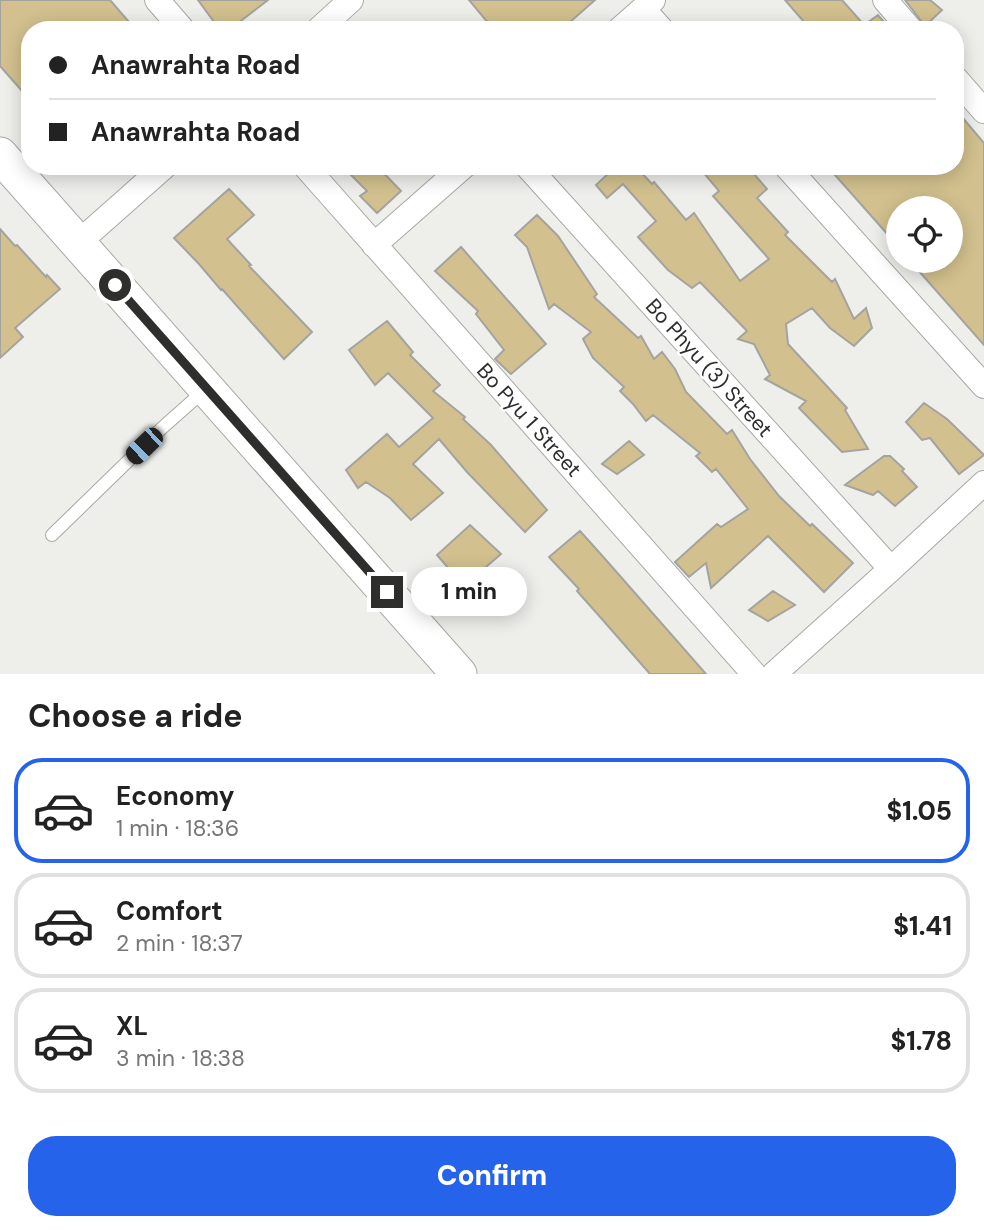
<!DOCTYPE html>
<html lang="en">
<head>
<meta charset="utf-8">
<style>
  :root { --surface:#fff; --page:#f6f6f6; --text:#222; --muted:#767676; --line:#e0e0e0; --accent:#2563eb }
  body { margin:0; font-family:"DM Sans",sans-serif; background:var(--page); color:var(--text); height:100vh; display:flex; flex-direction:column; font-size:26px; white-space:nowrap }
  * { box-sizing:border-box; margin:0 }
  p { font-size:23px; color:var(--muted) }
  .icon { flex:none; width:38px; height:38px; fill:none; stroke:currentColor; stroke-width:2; stroke-linecap:round; stroke-linejoin:round }
  .map { position:relative; height:674px; overflow:hidden }
  .details { display:flex; flex-direction:column; background:var(--surface); flex:1 }
  .details>* { flex:none }
  .top-card { position:absolute; left:21px; top:21px; width:943px; height:154px; border-radius:28px; box-shadow:0 4px 18px #0003; display:grid; align-content:center; height:154px; padding:0 28px; background:var(--surface) }
  .controls { position:absolute; left:886px; top:196px; display:grid; gap:14px }
  .controls a { display:grid; place-items:center; width:77px; height:77px; border-radius:50%; background:var(--surface); box-shadow:0 4px 18px #0003; font-size:35px }
  .end { position:absolute; width:32px; height:32px; margin:-16px; border:9px solid #2e2f2d; background:#fff; box-shadow:0 0 0 4px #fff }
  .from { border-radius:50% }
  .bubble { position:absolute; height:49px; border-radius:24px; background:var(--surface); box-shadow:0 4px 18px #0003; font-size:23px; font-weight:800; line-height:49px; text-align:center }
  .car { position:absolute; width:21px; height:42px; margin:-21px -10px; border-radius:9px; box-shadow:0 0 5px 2px #0007; background:linear-gradient(#222 24%,#8ab4d8 0 40%,#222 0 76%,#8ab4d8 0 86%,#222 0) }
  .top-card b { display:flex; align-items:center; gap:24px; height:66px; font-size:26px }
  .top-card b+b { border-top:2px solid var(--line) }
  .top-card i { width:18px; height:18px; background:var(--text) }
  ul { padding:0; list-style:none }
  li { display:flex; align-items:center; gap:21px; height:105px; margin:0 14px 10px; padding:0 14px; border:4px solid var(--line); border-radius:28px }
  li div { flex:1 }
  li b { display:block; font-size:26px }
  li em { font-style:normal; font-weight:800 }
  li.on { border-color:var(--accent) }
  li>.icon { width:63px; height:63px; stroke-width:1.5 }
  h2 { padding:0 28px; font-size:32px; line-height:84px }
  .cta { display:flex; gap:14px; margin-top:auto; padding:14px 28px }
  .cta a { flex:1; height:80px; border-radius:28px; background:var(--accent); color:#fff; font-size:28px; font-weight:800; line-height:80px; text-align:center }
  .map>svg:first-child { display:block }
  .building { fill:#d2c18e; stroke:#a4a39f; stroke-width:2 }
  .lines { fill:none; stroke-linecap:round; stroke-linejoin:round }
  .lane-casing { stroke:#a8a9a6; stroke-width:14 }
  .street-casing { stroke:#a8a9a6; stroke-width:26 }
  .secondary-casing { stroke:#a8a9a6; stroke-width:37 }
  .lane { stroke:#fff; stroke-width:12 }
  .street { stroke:#fff; stroke-width:24 }
  .secondary { stroke:#fff; stroke-width:35 }
  .route { stroke:#2e2f2d; stroke-width:9 }
  .labels { text-anchor:middle; dominant-baseline:central; stroke-width:5; stroke-linejoin:round; paint-order:stroke }
  .street-label { font-size:21px; fill:#2e2f2d; stroke:#fff }
</style>
</head>
<body>
<div class="map">
<svg width="984" height="674" viewBox="0 0 984 674">
  <rect width="100%" height="100%" fill="#eeefeb"/>
  <path class="building" d="M0,0H110L136,30H30V100L0,66Z
    M198,0H268L229,30H220Z
    M469,0H595L561,30H494Z
    M785,0H842L864,25L878,15L891,30H811Z
    M905,0H930L942,10L925,26Z
    M956,110L984,143V345L910,261H950V208H898V246L827,166H956Z
    M360,166H377L401,191L377,213L360,196L367,191L351,175Z
    M607,166H644L639,170L652,184L654,182L686,220L694,213L740,281L769,259L713,196L719,191L698,166H747L767,189L757,198L788,232L785,235L832,282L835,279L854,319L866,308L872,328L854,346L830,328L812,308L786,324L788,344L847,408L845,410L868,449L842,452L799,408L806,401L765,379L770,375L754,344L738,339L747,331L700,282L692,288L668,270L638,237L656,221L623,184L607,198L596,185L611,171Z
    M229,189L254,215L227,239L251,265L249,266L312,332L284,359L222,289L221,290L199,264L174,238Z
    M537,215L558,236L597,294L594,297L638,338L641,336L654,359L662,352L675,369L686,392L727,434L732,430L750,459L779,496L810,526L812,524L853,563L824,592L768,536L711,588L706,563L689,577L675,562L717,524L721,527L748,509L716,469L712,472L696,456L700,453L653,415L646,421L633,404L620,391L624,387L593,358L583,339L591,332L554,304L549,309L527,247L515,235Z
    M0,229L15,246L17,245L46,277L47,275L60,289L15,328L23,337L0,358Z
    M461,247L546,344L511,374L495,359L504,350L476,314L478,311L435,271Z
    M387,321L413,352L410,355L440,385L433,391L465,417L463,419L491,445L547,510L525,532L467,472L439,439L413,464L443,493L411,520L390,498L366,482L358,488L346,470L387,434L399,447L433,418L388,373L375,385L349,350Z
    M924,403L947,419L984,455L959,474L930,438L922,440L906,422Z
    M629,441L644,455L617,474L602,464Z
    M884,456H890L904,469L902,471L917,487L895,506L878,491L873,495L845,485Z
    M470,525L501,554L464,586L437,555Z
    M580,531L606,560L706,674H650L601,618L577,591L579,589L549,557Z
    M773,591L795,605L768,621L749,610Z"/>
  <g class="lines">
    <g class="lane-casing">
      <path id="lane" d="M52,535L162,428L206,389"/>
    </g>
    <g class="street-casing">
      <path id="street" d="M157,0L183,30
        M885,0L911,30
        M643,9L662,30
        M318,30L351,0
        M619,30L653,0
        M956,79L984,111
        M305,166L754,674
        M527,166L891,569
        M786,166L984,386
        M78,243L165,166
        M374,245L464,166
        M774,674L891,569L984,483"/>
    </g>
    <g class="secondary-casing">
      <path id="secondary" d="M0,155L459,674"/>
    </g>
    <use href="#lane" class="lane"/>
    <use href="#street" class="street"/>
    <use href="#secondary" class="secondary"/>
  </g>
  <g class="lines">
    <path class="route" d="M115,285L387,592"/>
  </g>
  <g class="labels">
    <g class="street-label">
      <text transform="translate(709 368) rotate(48)">Bo Phyu (3) Street</text>
      <text transform="translate(529 420) rotate(48)">Bo Pyu 1 Street</text>
    </g>
  </g>
</svg>
<div class="controls">
<a><svg class="icon" aria-label="locate" viewBox="0 0 24 24"><circle cx="12" cy="12" r="6"/><path d="M12 2v4M12 18v4M2 12h4M18 12h4"/></svg></a>
</div>
<i class="end from" style="left:115px;top:285px"></i>
<i class="end" style="left:387px;top:592px"></i>
<div class="bubble" style="left:411px;top:567px;width:116px">1 min</div>
<i class="car" style="left:144px;top:446px;rotate:226deg"></i>
<div class="top-card">
<b><i class="from"></i>Anawrahta Road</b>
<b><i></i>Anawrahta Road</b>
</div>
</div>
<section class="details">
<h2>Choose a ride</h2>
<ul>
<li class="on"><svg class="icon" aria-label="car" viewBox="0 0 24 24"><path d="M5 17H2v-5l4-1 3-4h7l3 4 3 1v5h-3M9 17h6M6 11h13"/><circle cx="7" cy="17" r="2"/><circle cx="17" cy="17" r="2"/></svg><div><b>Economy</b><p>1 min · 18:36</p></div><em>$1.05</em></li>
<li><svg class="icon" aria-label="car" viewBox="0 0 24 24"><path d="M5 17H2v-5l4-1 3-4h7l3 4 3 1v5h-3M9 17h6M6 11h13"/><circle cx="7" cy="17" r="2"/><circle cx="17" cy="17" r="2"/></svg><div><b>Comfort</b><p>2 min · 18:37</p></div><em>$1.41</em></li>
<li><svg class="icon" aria-label="car" viewBox="0 0 24 24"><path d="M5 17H2v-5l4-1 3-4h7l3 4 3 1v5h-3M9 17h6M6 11h13"/><circle cx="7" cy="17" r="2"/><circle cx="17" cy="17" r="2"/></svg><div><b>XL</b><p>3 min · 18:38</p></div><em>$1.78</em></li>
</ul>
<div class="cta"><a>Confirm</a></div>
</section>
</body>
</html>
